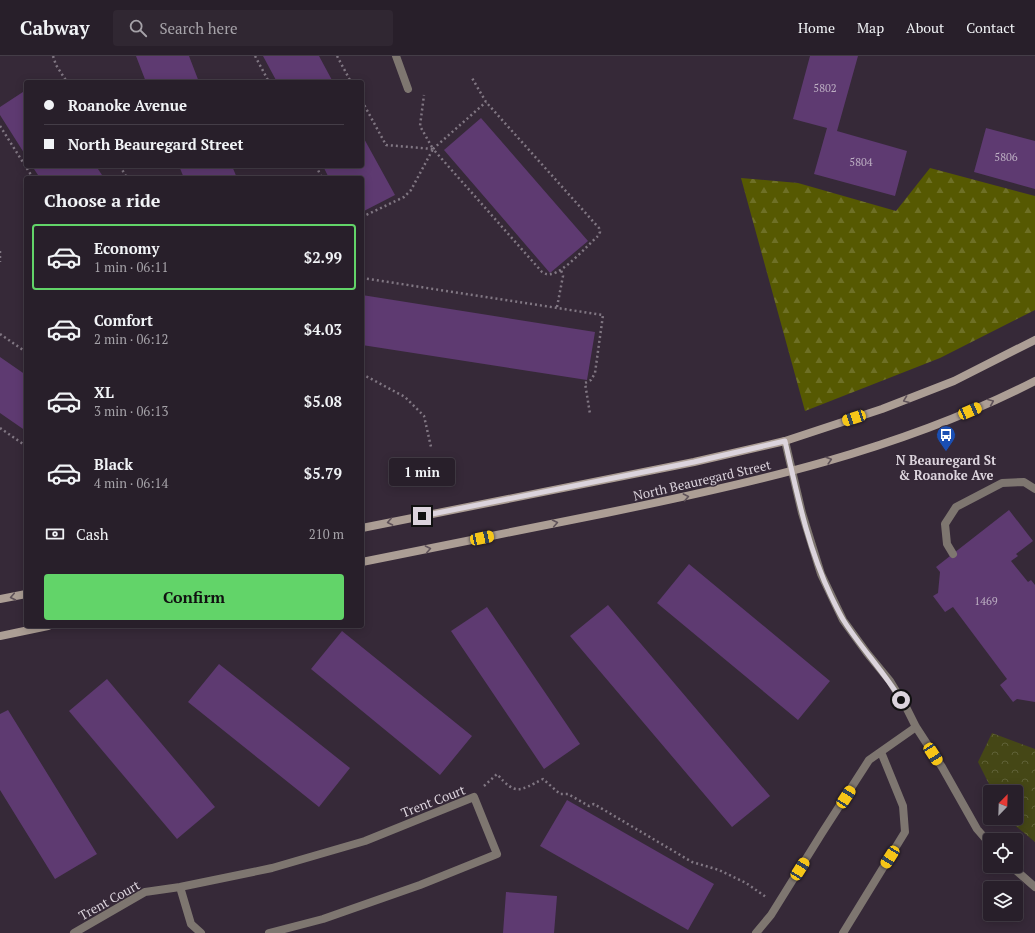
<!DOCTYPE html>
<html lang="en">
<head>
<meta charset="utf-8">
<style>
  :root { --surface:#281f2a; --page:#302732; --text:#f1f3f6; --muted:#a5a2a8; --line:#443d47; --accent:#62d469 }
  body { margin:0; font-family:"PT Serif",serif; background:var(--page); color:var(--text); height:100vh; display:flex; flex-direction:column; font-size:15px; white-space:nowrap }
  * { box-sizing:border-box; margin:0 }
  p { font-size:13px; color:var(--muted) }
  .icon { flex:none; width:22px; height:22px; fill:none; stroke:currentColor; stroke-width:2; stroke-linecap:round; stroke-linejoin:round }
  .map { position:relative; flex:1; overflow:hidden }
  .panel { position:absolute; left:24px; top:120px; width:340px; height:452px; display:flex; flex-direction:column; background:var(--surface); border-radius:4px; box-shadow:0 2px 10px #0003,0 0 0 1px var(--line) }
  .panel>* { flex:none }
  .hud { position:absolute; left:24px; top:24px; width:340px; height:88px; border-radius:4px; box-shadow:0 2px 10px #0003,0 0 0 1px var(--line); display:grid; align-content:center; height:88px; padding:0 20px; background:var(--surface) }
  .needle { width:26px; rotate:23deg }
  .tools { position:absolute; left:983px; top:729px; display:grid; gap:8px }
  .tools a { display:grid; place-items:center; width:40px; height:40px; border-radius:4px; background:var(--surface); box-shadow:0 2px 10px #0003,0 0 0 1px var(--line); font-size:20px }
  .end { position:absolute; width:18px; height:18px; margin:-9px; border:5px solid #dcd4dd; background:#111; box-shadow:0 0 0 2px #111 }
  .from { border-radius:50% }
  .bubble { position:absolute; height:28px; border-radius:4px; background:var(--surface); box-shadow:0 2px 10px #0003,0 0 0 1px var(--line); font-size:13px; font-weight:600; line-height:28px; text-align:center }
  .car { position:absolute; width:12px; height:24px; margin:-12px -6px; border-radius:5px; box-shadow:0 0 3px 1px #0007; background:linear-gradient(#f5c518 24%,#345 0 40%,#f5c518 0 76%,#345 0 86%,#f5c518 0) }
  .hud b { display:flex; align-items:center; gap:14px; height:38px; font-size:15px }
  .hud b+b { border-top:1px solid var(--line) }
  .hud i { width:10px; height:10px; background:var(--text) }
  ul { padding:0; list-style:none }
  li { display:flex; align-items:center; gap:12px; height:66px; margin:0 8px 6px; padding:0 12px; border:2px solid transparent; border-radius:4px }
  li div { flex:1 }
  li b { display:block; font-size:15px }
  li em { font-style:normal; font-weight:600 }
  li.selected { border-color:var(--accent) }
  li>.icon { width:36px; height:36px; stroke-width:1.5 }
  h2 { padding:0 20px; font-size:18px; line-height:48px }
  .pay { display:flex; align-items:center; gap:10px; height:44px; padding:0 20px; font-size:15px }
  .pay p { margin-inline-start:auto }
  .action { display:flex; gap:8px; margin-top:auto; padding:8px 20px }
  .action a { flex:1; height:46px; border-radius:4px; background:var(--accent); color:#111; font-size:16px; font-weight:600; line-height:46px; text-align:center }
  header { display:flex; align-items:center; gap:24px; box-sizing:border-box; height:56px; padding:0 20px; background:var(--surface); border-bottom:1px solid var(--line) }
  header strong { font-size:19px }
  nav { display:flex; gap:22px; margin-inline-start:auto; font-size:14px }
  .search { width:280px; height:36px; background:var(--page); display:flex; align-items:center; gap:10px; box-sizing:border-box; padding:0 14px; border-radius:4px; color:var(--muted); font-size:15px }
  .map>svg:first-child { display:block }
  .forest { fill:url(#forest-firs) }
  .park { fill:url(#park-crowns) }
  .building { fill:#5e3a71 }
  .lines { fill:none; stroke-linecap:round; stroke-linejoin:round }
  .path { stroke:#817783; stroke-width:2.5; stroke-dasharray:2 3; stroke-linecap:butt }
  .lane { stroke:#7e7670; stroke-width:8 }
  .street { stroke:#7e7670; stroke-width:8 }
  .secondary { stroke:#ac9e95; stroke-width:8 }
  .oneway { stroke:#5f5259 }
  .route { stroke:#dcd4dd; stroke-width:5 }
  .labels { text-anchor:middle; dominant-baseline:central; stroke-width:3; stroke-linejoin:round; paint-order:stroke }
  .number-label { font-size:11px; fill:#bcaec2 }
  .poi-label { font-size:13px; font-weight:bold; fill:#dcd4dd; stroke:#362938 }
  .street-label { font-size:13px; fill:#dcd4dd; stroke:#362938 }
</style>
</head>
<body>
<header>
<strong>Cabway</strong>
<div class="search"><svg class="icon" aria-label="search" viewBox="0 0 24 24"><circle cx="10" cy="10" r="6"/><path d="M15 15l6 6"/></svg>Search here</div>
<nav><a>Home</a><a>Map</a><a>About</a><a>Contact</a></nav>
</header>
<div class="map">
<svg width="1035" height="877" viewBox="0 0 1035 877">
  <defs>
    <pattern id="forest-firs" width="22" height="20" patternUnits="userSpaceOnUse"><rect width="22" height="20" fill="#565902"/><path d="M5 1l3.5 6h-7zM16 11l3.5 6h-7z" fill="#6e7026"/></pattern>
    <pattern id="park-crowns" width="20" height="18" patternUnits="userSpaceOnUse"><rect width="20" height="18" fill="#454716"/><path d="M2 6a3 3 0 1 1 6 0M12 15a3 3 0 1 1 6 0" fill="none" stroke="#5f6137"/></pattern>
  </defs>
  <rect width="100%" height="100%" fill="#362938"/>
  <path class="forest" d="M930,112L1035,140V254L940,302L805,355L741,122L798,127L896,155Z"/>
  <path class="park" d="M992,677L1035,693V786L1006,762H1016V736H993L978,706Z"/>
  <path class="building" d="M136,0H189L199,26H146Z
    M263,0H319L333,26H277Z
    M810,0H858L837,75L907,95L895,140L814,118L827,72L793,63Z
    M26,34V100L0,59V51Z
    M481,62L588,185L550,217L444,94Z
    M986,72L1035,85V133L974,116Z
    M362,79L395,139L362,156V122H329L323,110H362Z
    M32,110H96L104,122H40Z
    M179,110H232L237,122H184Z
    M362,239L595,276L587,324L362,289Z
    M0,301L26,319V375L0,357Z
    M1009,454L1033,485L1016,498L1018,500L1011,505L1028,526L1031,524L1035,529V646L1017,643L1013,646L1000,629L1007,623L953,551L945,556L933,540L938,537L940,516L936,511Z
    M689,508L830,625L798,664L657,547Z
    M608,549L770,740L732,771L570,580Z
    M487,551L580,688L544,713L451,575Z
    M342,575L472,680L440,719L311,613Z
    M219,608L350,712L319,751L188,646Z
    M107,623L215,751L177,783L69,655Z
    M8,654L97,798L55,823L0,734V658Z
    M567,744L714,828L688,874L540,790Z
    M506,836L557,840L554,877H503Z"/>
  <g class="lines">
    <path class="path" d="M53,0L56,9L67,26
      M255,0L269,26
      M337,0L351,26
      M362,45L386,89L433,93L542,216C545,218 548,219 551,218C563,217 588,189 598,180L600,176L599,172L486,46L472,22
      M0,70L33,122
      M433,93L486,46
      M120,110L127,122
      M316,110L322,122
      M362,161L404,141L411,134L433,93L420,70L424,39
      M0,195V206
      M362,222L603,259L595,317L591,324L585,327L590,358
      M557,251L563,220L561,214
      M0,278L26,296
      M362,318L405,341L424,360L431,391
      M0,372L26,390
      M484,730L497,718C516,740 519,735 543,723L560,738H568L589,750L594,748L692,806L719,814L746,827L766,841"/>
    <path class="lane" d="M953,498L947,488L945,468L956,451L1002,427L1024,426L1035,433"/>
    <path class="street" d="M396,0L408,33
      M785,385L802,457L821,518L843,564L867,597L890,625L907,653L916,671L942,711L977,773L990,788
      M1011,810L1035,831
      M180,831L191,868L201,877
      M74,877L145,836L180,831L272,812L365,785L474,741L497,798L420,829L323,863L269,877
      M756,877L771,859L822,777L869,704L916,671
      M843,877L905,776L903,750L881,696"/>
    <path class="secondary" d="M362,472L694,406L785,385L882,353L954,325L1035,284
      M362,506C443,490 525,473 606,457C753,427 901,394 1035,325
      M0,543L26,538
      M0,580L48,570"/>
  </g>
  <defs><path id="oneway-chevron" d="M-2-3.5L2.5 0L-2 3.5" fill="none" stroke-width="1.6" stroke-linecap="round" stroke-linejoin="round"/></defs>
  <g class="oneway">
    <use href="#oneway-chevron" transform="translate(906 344) rotate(159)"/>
    <use href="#oneway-chevron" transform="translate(991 346) rotate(-23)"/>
    <use href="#oneway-chevron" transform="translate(829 404) rotate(-17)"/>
    <use href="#oneway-chevron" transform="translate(686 441) rotate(-11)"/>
    <use href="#oneway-chevron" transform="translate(390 466) rotate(169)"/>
    <use href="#oneway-chevron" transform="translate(555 467) rotate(-11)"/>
    <use href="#oneway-chevron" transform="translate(428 493) rotate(-11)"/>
    <use href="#oneway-chevron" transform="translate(13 541) rotate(169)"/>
  </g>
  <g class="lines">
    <path class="route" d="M422,460L694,406L785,385C797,438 808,492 831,540C835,548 839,557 844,565C861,592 884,616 901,644"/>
  </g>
  <defs>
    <g id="bus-pin" transform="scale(1)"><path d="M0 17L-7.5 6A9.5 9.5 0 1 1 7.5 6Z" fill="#1a4fb4" stroke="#362938"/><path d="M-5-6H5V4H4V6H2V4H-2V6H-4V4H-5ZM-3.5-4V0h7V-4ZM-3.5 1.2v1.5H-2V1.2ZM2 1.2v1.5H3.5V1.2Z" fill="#fff"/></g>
  </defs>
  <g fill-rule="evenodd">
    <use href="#bus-pin" x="946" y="379"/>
  </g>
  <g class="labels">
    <g class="number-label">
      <text x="825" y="32">5802</text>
      <text x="1006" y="101">5806</text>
      <text x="861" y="106">5804</text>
      <text x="986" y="545">1469</text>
    </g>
    <g class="poi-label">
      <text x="946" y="404">N Beauregard St<tspan x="946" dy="15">&amp; Roanoke Ave</tspan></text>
    </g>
    <g class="street-label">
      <text transform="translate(702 424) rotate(-13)">North Beauregard Street</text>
      <text transform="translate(433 745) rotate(-21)">Trent Court</text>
      <text transform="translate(109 844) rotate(-29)">Trent Court</text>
    </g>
  </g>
</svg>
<div class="tools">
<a><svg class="needle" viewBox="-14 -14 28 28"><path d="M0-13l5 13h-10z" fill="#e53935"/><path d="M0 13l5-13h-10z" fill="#a5a2a8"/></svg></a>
<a><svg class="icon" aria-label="locate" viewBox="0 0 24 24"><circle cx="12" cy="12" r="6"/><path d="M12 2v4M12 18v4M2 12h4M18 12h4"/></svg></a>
<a><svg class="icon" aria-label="layers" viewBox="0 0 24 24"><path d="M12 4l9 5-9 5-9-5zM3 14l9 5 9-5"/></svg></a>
</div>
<i class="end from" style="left:901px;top:644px"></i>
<i class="end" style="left:422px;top:460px"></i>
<div class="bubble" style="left:389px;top:402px;width:66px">1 min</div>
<i class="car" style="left:970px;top:355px;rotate:67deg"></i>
<i class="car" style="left:854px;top:362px;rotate:252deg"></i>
<i class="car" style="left:482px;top:482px;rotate:78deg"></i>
<i class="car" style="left:933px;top:698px;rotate:147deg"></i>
<i class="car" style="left:846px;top:741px;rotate:33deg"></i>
<i class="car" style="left:890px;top:801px;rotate:212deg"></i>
<i class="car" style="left:800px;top:813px;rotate:32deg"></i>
<div class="hud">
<b><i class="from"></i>Roanoke Avenue</b>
<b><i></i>North Beauregard Street</b>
</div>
<section class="panel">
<h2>Choose a ride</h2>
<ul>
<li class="selected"><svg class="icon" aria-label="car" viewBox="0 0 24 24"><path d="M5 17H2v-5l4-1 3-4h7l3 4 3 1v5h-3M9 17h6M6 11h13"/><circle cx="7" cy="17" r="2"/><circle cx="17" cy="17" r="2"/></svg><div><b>Economy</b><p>1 min · 06:11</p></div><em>$2.99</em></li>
<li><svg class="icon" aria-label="car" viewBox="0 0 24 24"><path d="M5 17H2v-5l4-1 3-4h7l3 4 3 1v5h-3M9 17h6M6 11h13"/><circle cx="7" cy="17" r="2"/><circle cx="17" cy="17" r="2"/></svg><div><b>Comfort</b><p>2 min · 06:12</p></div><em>$4.03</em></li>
<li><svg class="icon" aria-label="car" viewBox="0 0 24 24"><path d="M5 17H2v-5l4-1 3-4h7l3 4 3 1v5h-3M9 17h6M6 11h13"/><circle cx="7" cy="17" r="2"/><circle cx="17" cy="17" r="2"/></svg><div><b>XL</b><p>3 min · 06:13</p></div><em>$5.08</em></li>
<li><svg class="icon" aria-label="car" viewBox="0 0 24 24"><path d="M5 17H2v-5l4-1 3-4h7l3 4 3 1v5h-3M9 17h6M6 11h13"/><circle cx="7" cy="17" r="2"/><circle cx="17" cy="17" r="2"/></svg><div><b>Black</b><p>4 min · 06:14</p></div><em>$5.79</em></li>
</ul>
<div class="pay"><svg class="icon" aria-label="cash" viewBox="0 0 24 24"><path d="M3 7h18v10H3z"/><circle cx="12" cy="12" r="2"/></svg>Cash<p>210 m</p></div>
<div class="action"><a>Confirm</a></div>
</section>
</div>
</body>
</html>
